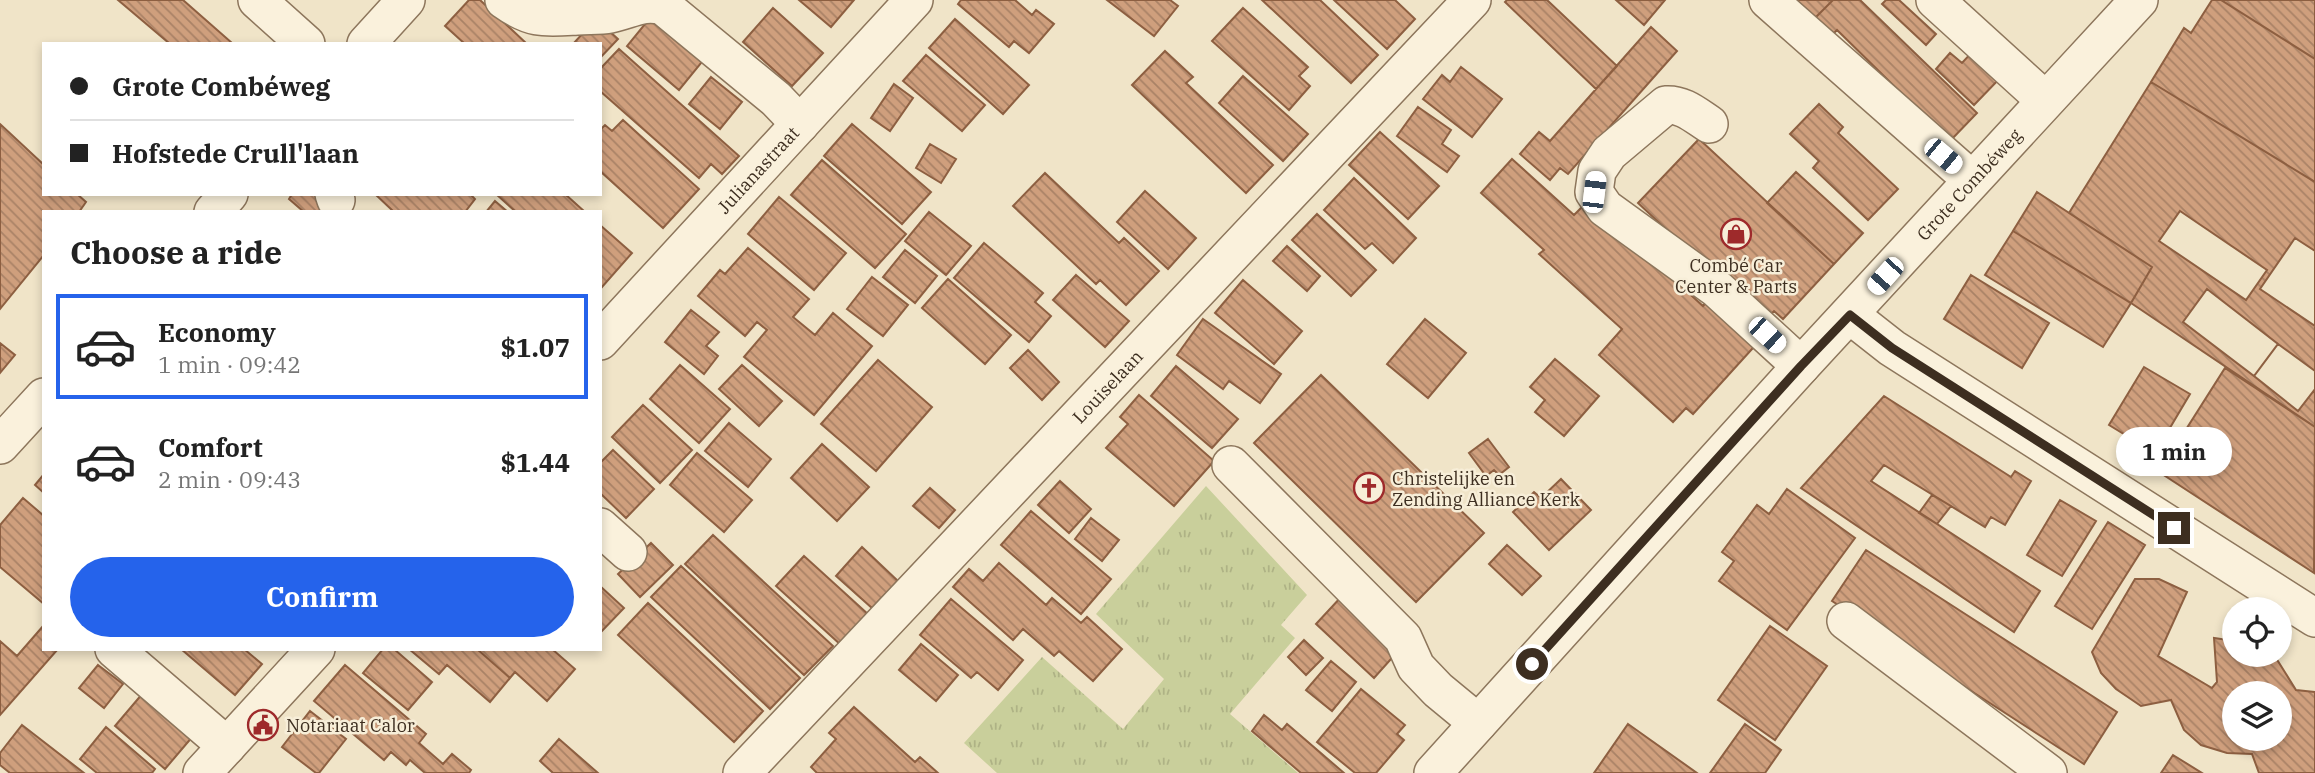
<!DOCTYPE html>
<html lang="en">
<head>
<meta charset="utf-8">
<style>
  :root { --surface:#fff; --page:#f6f6f6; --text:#222; --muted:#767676; --line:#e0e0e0; --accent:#2563eb }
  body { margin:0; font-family:"IBM Plex Serif",serif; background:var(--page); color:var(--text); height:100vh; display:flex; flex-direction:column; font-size:26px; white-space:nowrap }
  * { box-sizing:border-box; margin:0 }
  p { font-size:23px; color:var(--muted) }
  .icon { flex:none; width:38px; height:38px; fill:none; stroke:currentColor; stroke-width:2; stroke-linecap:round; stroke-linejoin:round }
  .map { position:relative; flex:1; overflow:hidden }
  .side { position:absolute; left:42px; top:210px; width:560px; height:441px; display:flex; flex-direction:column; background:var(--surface); border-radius:0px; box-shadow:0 4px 10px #0003 }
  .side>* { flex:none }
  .banner { position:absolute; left:42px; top:42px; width:560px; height:154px; border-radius:0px; box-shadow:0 4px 10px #0003; display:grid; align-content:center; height:154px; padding:0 28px; background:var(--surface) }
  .controls { position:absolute; left:2222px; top:597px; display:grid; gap:14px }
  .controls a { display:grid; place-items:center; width:70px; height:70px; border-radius:50%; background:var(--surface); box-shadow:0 4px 10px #0003; font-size:35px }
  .end { position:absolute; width:32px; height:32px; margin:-16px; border:9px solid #3d2e20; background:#fff; box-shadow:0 0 0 4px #fff }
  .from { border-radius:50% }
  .bubble { position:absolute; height:49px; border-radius:24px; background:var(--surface); box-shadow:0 4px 10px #0003; font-size:23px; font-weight:700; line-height:49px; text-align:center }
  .car { position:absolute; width:21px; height:42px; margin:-21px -10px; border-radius:9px; box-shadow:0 0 5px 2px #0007; background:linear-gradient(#fff 24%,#345 0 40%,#fff 0 76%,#345 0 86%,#fff 0) }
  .banner b { display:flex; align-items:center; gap:24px; height:66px; font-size:26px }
  .banner b+b { border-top:2px solid var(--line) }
  .banner i { width:18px; height:18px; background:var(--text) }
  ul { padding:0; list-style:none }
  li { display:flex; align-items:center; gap:21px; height:105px; margin:0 14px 10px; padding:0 14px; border:4px solid transparent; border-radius:0px }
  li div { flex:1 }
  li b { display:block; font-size:26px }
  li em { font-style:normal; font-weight:700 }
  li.selected { border-color:var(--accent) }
  li>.icon { width:63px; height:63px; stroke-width:1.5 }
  h2 { padding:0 28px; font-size:32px; line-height:84px }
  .action { display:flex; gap:14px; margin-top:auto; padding:14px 28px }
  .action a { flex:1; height:80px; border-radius:42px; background:var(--accent); color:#fff; font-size:28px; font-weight:700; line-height:80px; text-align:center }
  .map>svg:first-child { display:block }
  .grass { fill:url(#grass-tufts) }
  .building { fill:url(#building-back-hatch); stroke:#8d5f41; stroke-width:2; fill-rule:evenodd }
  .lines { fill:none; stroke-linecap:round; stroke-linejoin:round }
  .minor-casing { stroke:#8d765c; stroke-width:40 }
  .minor { stroke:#faf1dc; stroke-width:37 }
  .route { stroke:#3d2e20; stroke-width:9 }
  .labels { text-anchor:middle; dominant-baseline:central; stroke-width:5; stroke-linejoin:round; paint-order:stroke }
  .street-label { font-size:18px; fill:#3d2e20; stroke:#f7eed8 }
  .poi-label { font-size:18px; fill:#3d2e20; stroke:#f7eed8; text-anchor:start }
</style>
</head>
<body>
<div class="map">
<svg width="2315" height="773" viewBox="0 0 2315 773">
  <defs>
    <pattern id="grass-tufts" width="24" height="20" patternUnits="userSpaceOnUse" patternTransform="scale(1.75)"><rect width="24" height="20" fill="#c9cf9b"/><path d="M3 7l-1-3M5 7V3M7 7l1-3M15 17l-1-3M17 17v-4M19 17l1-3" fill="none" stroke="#aeb285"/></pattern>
    <pattern id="building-back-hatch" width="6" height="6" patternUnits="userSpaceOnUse" patternTransform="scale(1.75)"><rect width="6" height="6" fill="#cf9f7d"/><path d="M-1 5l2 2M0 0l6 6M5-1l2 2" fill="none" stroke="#a98266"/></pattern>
  </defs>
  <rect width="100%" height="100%" fill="#f0e4c8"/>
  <path class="grass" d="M1206,486L1307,595L1281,625L1295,638L1230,714L1298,773H997L964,743L1042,657L1123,729L1164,679L1096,614Z"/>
  <path class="building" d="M118,0H183L232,43L170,44Z
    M469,0H480L527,44H465L445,26Z
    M799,0H854L831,27Z
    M961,0H1015L1032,15L1036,10L1054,24L1029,53L1014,41L1009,47L958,4Z
    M1107,0H1170L1178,6L1154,36Z
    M1262,0H1320L1378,55L1351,83Z
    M1334,0H1395L1415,19L1387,49Z
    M1507,0H1547L1617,66L1596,89L1505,2Z
    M1616,0H1665L1644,25Z
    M1785,0H1833L1810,23Z
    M1833,0H1860L1977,113L1950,141L1837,30L1827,40L1810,23Z
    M1886,0H1899L1936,34L1926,45L1882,4Z
    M2212,0H2221L2315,59V182L2151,82L2184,28L2191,33Z
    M2221,0H2315V59Z
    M773,8L823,53L792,86L743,42Z
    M1243,8L1308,67L1299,76L1310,86L1289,110L1212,41Z
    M654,13L706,57L679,90L627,46Z
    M596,19L618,39L600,58V44H573Z
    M955,19L1029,85L1003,114L929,48Z
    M1651,27L1677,51L1568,174L1560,168L1550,180L1520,154L1539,132L1550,141Z
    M619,49L739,156L722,174L711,164L699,178L600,91V69Z
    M1975,49L2003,75L1974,105L1936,69L1950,53L1962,63Z
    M1165,51L1193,77L1186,83L1273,165L1246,193L1132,85Z
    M926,55L985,105L962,131L903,81Z
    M1461,67L1502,99L1472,137L1423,99L1442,75L1450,82Z
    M1243,76L1308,134L1283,161L1219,103Z
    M711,77L742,102L720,129L689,104Z
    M2151,82L2315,182V427L2131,303L2152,267L2069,213Z
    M894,84L913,98L890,131L871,118Z
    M1819,104L1843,127L1838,133L1898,189L1868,220L1813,168L1819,161L1790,134Z
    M1418,107L1451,130L1442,144L1459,156L1447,172L1397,136Z
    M623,120L699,189L663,228L600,171V130L605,125L612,131Z
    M0,124L44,165V194H77L86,202L79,212H44V255L0,309Z
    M852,124L931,192L902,224L824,156Z
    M1380,132L1439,186L1408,219L1349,165Z
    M1699,139L1834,264L1783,319L1774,311L1764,321L1638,203Z
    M930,144L956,159L941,183L916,168Z
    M1512,159L1574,215L1588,201L1703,306L1714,294L1762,338L1693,414L1686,408L1673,422L1599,355L1622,329L1539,254L1544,250L1481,193Z
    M822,160L906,234L875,268L791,195Z
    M1796,172L1863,233L1834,264L1767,203Z
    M1045,173L1119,243L1124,238L1159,271L1126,305L1100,280L1096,284L1013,206Z
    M1354,178L1416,238L1393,263L1372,243L1365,249L1324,210Z
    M1145,191L1196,238L1168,269L1117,222Z
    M2037,192L2152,267L2131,303L2013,231Z
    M292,194H317L337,212H304L289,199Z
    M375,194H470L475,199L465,212H394Z
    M496,194H565L585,212H516Z
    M779,197L846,253L814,290L748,234Z
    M495,201L508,212H486Z
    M2180,211L2267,270L2246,300L2159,241Z
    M929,212L971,246L946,275L905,241Z
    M1317,214L1376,270L1351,296L1292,240Z
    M600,225L632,253L602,287L600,285Z
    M2013,231L2131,303L2103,347L1985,275Z
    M2295,238L2315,251V326L2260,289Z
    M984,243L1043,293L1035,302L1051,316L1029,342L954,278Z
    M1287,246L1320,276L1307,291L1273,261Z
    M748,248L809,299L793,317L815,335L833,313L872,346L814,415L744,357L767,330L757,322L745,336L698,296L720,270L725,274Z
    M905,250L937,276L915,303L883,277Z
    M1076,275L1129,321L1105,347L1053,300Z
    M1971,275L2049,323L2022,368L1944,319Z
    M872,277L908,305L883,336L847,309Z
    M948,279L1011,335L985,364L922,308Z
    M1243,280L1302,331L1274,364L1215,313Z
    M2207,289L2278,344L2254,376L2183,322Z
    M691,310L719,332L706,346L718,356L704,374L665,342Z
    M1203,319L1281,374L1260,403L1229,381L1223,389L1177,355Z
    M1425,319L1466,353L1428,398L1387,364Z
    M0,343L15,355L0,373Z
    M2278,344L2315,371V389L2298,411L2254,376Z
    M1028,350L1059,382L1042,400L1010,368Z
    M1555,359L1599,396L1564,436L1535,412L1545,400L1530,387Z
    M878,360L932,407L876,471L821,424Z
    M680,365L730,409L699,443L650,399Z
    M742,365L782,401L759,426L719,389Z
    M1176,366L1238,419L1212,448L1151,396Z
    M2144,367L2190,394L2155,453L2109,425Z
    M2225,368L2315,427L2314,573L2159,472Z
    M1321,375L1484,533L1416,602L1254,443Z
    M1139,395L1214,461L1174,506L1106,448L1128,424L1120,417Z
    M1884,396L2011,477L2015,471L2031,481L2005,525L1991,517L1985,527L1884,465L1871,481L2040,591L2014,632L1801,488Z
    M643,405L692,450L660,483L612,437Z
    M729,423L771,459L748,487L705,451Z
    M1488,439L1509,467L1499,475L1494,470L1486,476L1469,453Z
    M822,444L869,487L837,521L791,478Z
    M613,450L654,489L626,518L600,493V463Z
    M697,453L752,500L724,532L670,485Z
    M44,474V493L35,485Z
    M1561,479L1591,510L1549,550L1513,512L1534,492L1541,498Z
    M1060,481L1091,509L1069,533L1038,505Z
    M930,488L955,510L939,528L913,506Z
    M1787,489L1855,538L1787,630L1719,581L1734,561L1722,552L1757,505L1769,514Z
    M1932,495L1951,506L1937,524L1919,513Z
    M23,498L44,516V604L0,567V525Z
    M2060,500L2096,521L2062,576L2027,555Z
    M1031,511L1111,579L1081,614L1001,545Z
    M1091,518L1119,540L1102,561L1075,539Z
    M2108,522L2145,545L2092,629L2055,606Z
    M713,535L833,646L804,675L685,564Z
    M651,543L673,565L640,597L618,574Z
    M1507,545L1541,576L1522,595L1489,564Z
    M862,547L898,581L872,608L836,576Z
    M1866,550L2117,712L2084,764L1832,601Z
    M804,556L869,615L841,645L776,586Z
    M999,563L1046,605L1052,598L1081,623L1087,617L1122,649L1093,681L1059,651L1054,656L1023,629L1013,640L953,587L969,569L983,581Z
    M681,566L800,678L770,709L651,597Z
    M2135,579H2159L2187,592L2158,656L2212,688L2217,682L2214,638L2235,641V654H2269L2276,658L2296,690L2315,692V773H2259L2252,754L2227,753L2201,745L2184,730L2171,700L2141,706L2116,689L2101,673L2092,652ZM2235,693H2280V738H2235Z
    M600,586L624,608L601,632H600Z
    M1342,596L1399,650L1374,678L1316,624Z
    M951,599L1023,660L998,690L977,672L971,678L920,635Z
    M648,603L763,711L734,742L618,635Z
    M44,625V649H58L0,715V641L17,656Z
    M1770,626L1827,666L1775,740L1718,700Z
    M1304,640L1323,658L1306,675L1288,657Z
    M921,644L958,675L936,701L899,670Z
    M181,649H244L262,664L235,695Z
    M383,649H394L432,682L408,710L363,673Z
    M409,649H477L510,678L490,702L447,665L439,674Z
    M477,649H552L575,669L547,701L515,672L510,678Z
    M1331,661L1356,682L1332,711L1306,690Z
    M98,665L123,684L104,708L79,688Z
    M345,665L426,734L419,743L443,764L452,754L471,770L469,773H425L410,760L406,765L391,752L384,760L314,701Z
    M1361,689L1405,725L1397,734L1404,740L1376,773H1355L1317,742Z
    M143,693L193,736L165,769L115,726Z
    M854,707L915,762L920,757L938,773H817L811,767L836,739L829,733Z
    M310,711L346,739L319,773H316L282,747Z
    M1264,715L1282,730L1287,724L1344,773H1301L1252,731Z
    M1628,724L1697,773H1594Z
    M1745,724L1781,750L1765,773H1710Z
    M22,725L84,773H10L0,765V753Z
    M106,727L155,769L152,773H97L80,759Z
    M559,739L598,773H553L540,761Z
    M2173,755L2202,773H2161Z"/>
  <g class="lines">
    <g class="minor-casing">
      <g id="minor">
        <path d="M257,0L306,44"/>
        <path d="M504,0C532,20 544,18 577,16C588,15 599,16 610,14C630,10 643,0 663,6L776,99L800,124"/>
        <path d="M1768,0L1972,180"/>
        <path d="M1935,0L2045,100"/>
        <path d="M366,44L406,0"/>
        <path d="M1709,124C1695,115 1683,104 1666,105L1609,153L1597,171L1594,192L1605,208L1717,289L1801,366"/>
        <path d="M334,194L336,200"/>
        <path d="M213,212L229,194"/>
        <path d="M1850,315L1892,348L2315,618"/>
        <path id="s1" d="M600,341L914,0"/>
        <path d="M0,445L44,397"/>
        <path d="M1231,465L1403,638L1416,667L1438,690L1478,723"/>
        <path d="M600,527L628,552"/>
        <path d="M1846,621L2048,773"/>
        <path d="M114,649L227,746"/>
        <path d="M202,773L316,649"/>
        <path id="s2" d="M742,773L1472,0"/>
        <path id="s3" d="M1433,773L1801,366L2139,0"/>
      </g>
    </g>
    <use href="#minor" class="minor"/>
  </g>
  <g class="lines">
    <path class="route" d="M1532,664L1801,366L1850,315L1892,348L2174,528"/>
  </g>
  <defs>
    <g id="shop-ring" transform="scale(1.575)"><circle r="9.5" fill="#f7eed8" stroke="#9e2a2b" stroke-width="1.5"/><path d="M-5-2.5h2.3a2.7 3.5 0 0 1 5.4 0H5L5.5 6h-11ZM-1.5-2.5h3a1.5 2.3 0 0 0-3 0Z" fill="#9e2a2b"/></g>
    <g id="church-ring" transform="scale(1.575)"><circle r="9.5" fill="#f7eed8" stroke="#9e2a2b" stroke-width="1.5"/><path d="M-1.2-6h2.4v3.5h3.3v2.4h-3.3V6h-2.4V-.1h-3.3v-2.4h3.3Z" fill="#9e2a2b"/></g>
    <g id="civic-ring" transform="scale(1.575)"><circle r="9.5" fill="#f7eed8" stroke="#9e2a2b" stroke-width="1.5"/><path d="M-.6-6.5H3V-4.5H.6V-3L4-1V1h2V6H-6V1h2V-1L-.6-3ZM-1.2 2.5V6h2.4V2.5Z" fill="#9e2a2b"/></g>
  </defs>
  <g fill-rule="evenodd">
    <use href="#shop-ring" x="1736" y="234"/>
    <use href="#church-ring" x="1369" y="488"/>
    <use href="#civic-ring" x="263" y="725"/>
  </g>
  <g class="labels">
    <g class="street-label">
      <text stroke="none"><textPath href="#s1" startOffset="233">Julianastraat</textPath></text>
      <text stroke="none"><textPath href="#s3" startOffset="796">Grote Combéweg</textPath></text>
      <text stroke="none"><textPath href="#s2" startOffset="532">Louiselaan</textPath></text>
    </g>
    <g class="poi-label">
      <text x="1736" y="265" text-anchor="middle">Combé Car<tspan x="1736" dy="21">Center &amp; Parts</tspan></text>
      <text x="1392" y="478">Christelijke en<tspan x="1392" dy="21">Zending Alliance Kerk</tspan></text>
      <text x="286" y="725">Notariaat Calor</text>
    </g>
  </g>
</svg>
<div class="controls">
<a><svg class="icon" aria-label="locate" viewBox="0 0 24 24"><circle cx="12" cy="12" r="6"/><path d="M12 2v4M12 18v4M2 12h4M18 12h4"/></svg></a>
<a><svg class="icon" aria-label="layers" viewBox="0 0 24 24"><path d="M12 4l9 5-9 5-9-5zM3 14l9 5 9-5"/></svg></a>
</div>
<i class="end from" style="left:1532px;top:664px"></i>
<i class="end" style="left:2174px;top:528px"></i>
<div class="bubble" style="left:2116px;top:427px;width:116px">1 min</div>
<i class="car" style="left:1943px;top:156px;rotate:130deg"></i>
<i class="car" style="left:1594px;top:192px;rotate:7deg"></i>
<i class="car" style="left:1885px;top:276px;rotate:222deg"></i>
<i class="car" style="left:1767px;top:335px;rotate:133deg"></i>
<div class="banner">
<b><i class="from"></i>Grote Combéweg</b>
<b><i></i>Hofstede Crull'laan</b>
</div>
<section class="side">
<h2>Choose a ride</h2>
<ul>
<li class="selected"><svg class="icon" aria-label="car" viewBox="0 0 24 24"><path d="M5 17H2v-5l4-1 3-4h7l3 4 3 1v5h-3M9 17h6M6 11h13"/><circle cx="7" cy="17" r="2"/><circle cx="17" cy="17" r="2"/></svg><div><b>Economy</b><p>1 min · 09:42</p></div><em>$1.07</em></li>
<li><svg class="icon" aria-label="car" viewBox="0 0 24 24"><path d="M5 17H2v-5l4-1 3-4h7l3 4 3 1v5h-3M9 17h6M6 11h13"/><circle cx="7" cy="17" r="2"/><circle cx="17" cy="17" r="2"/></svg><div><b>Comfort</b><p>2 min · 09:43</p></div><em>$1.44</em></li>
</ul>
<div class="action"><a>Confirm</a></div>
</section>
</div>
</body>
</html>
